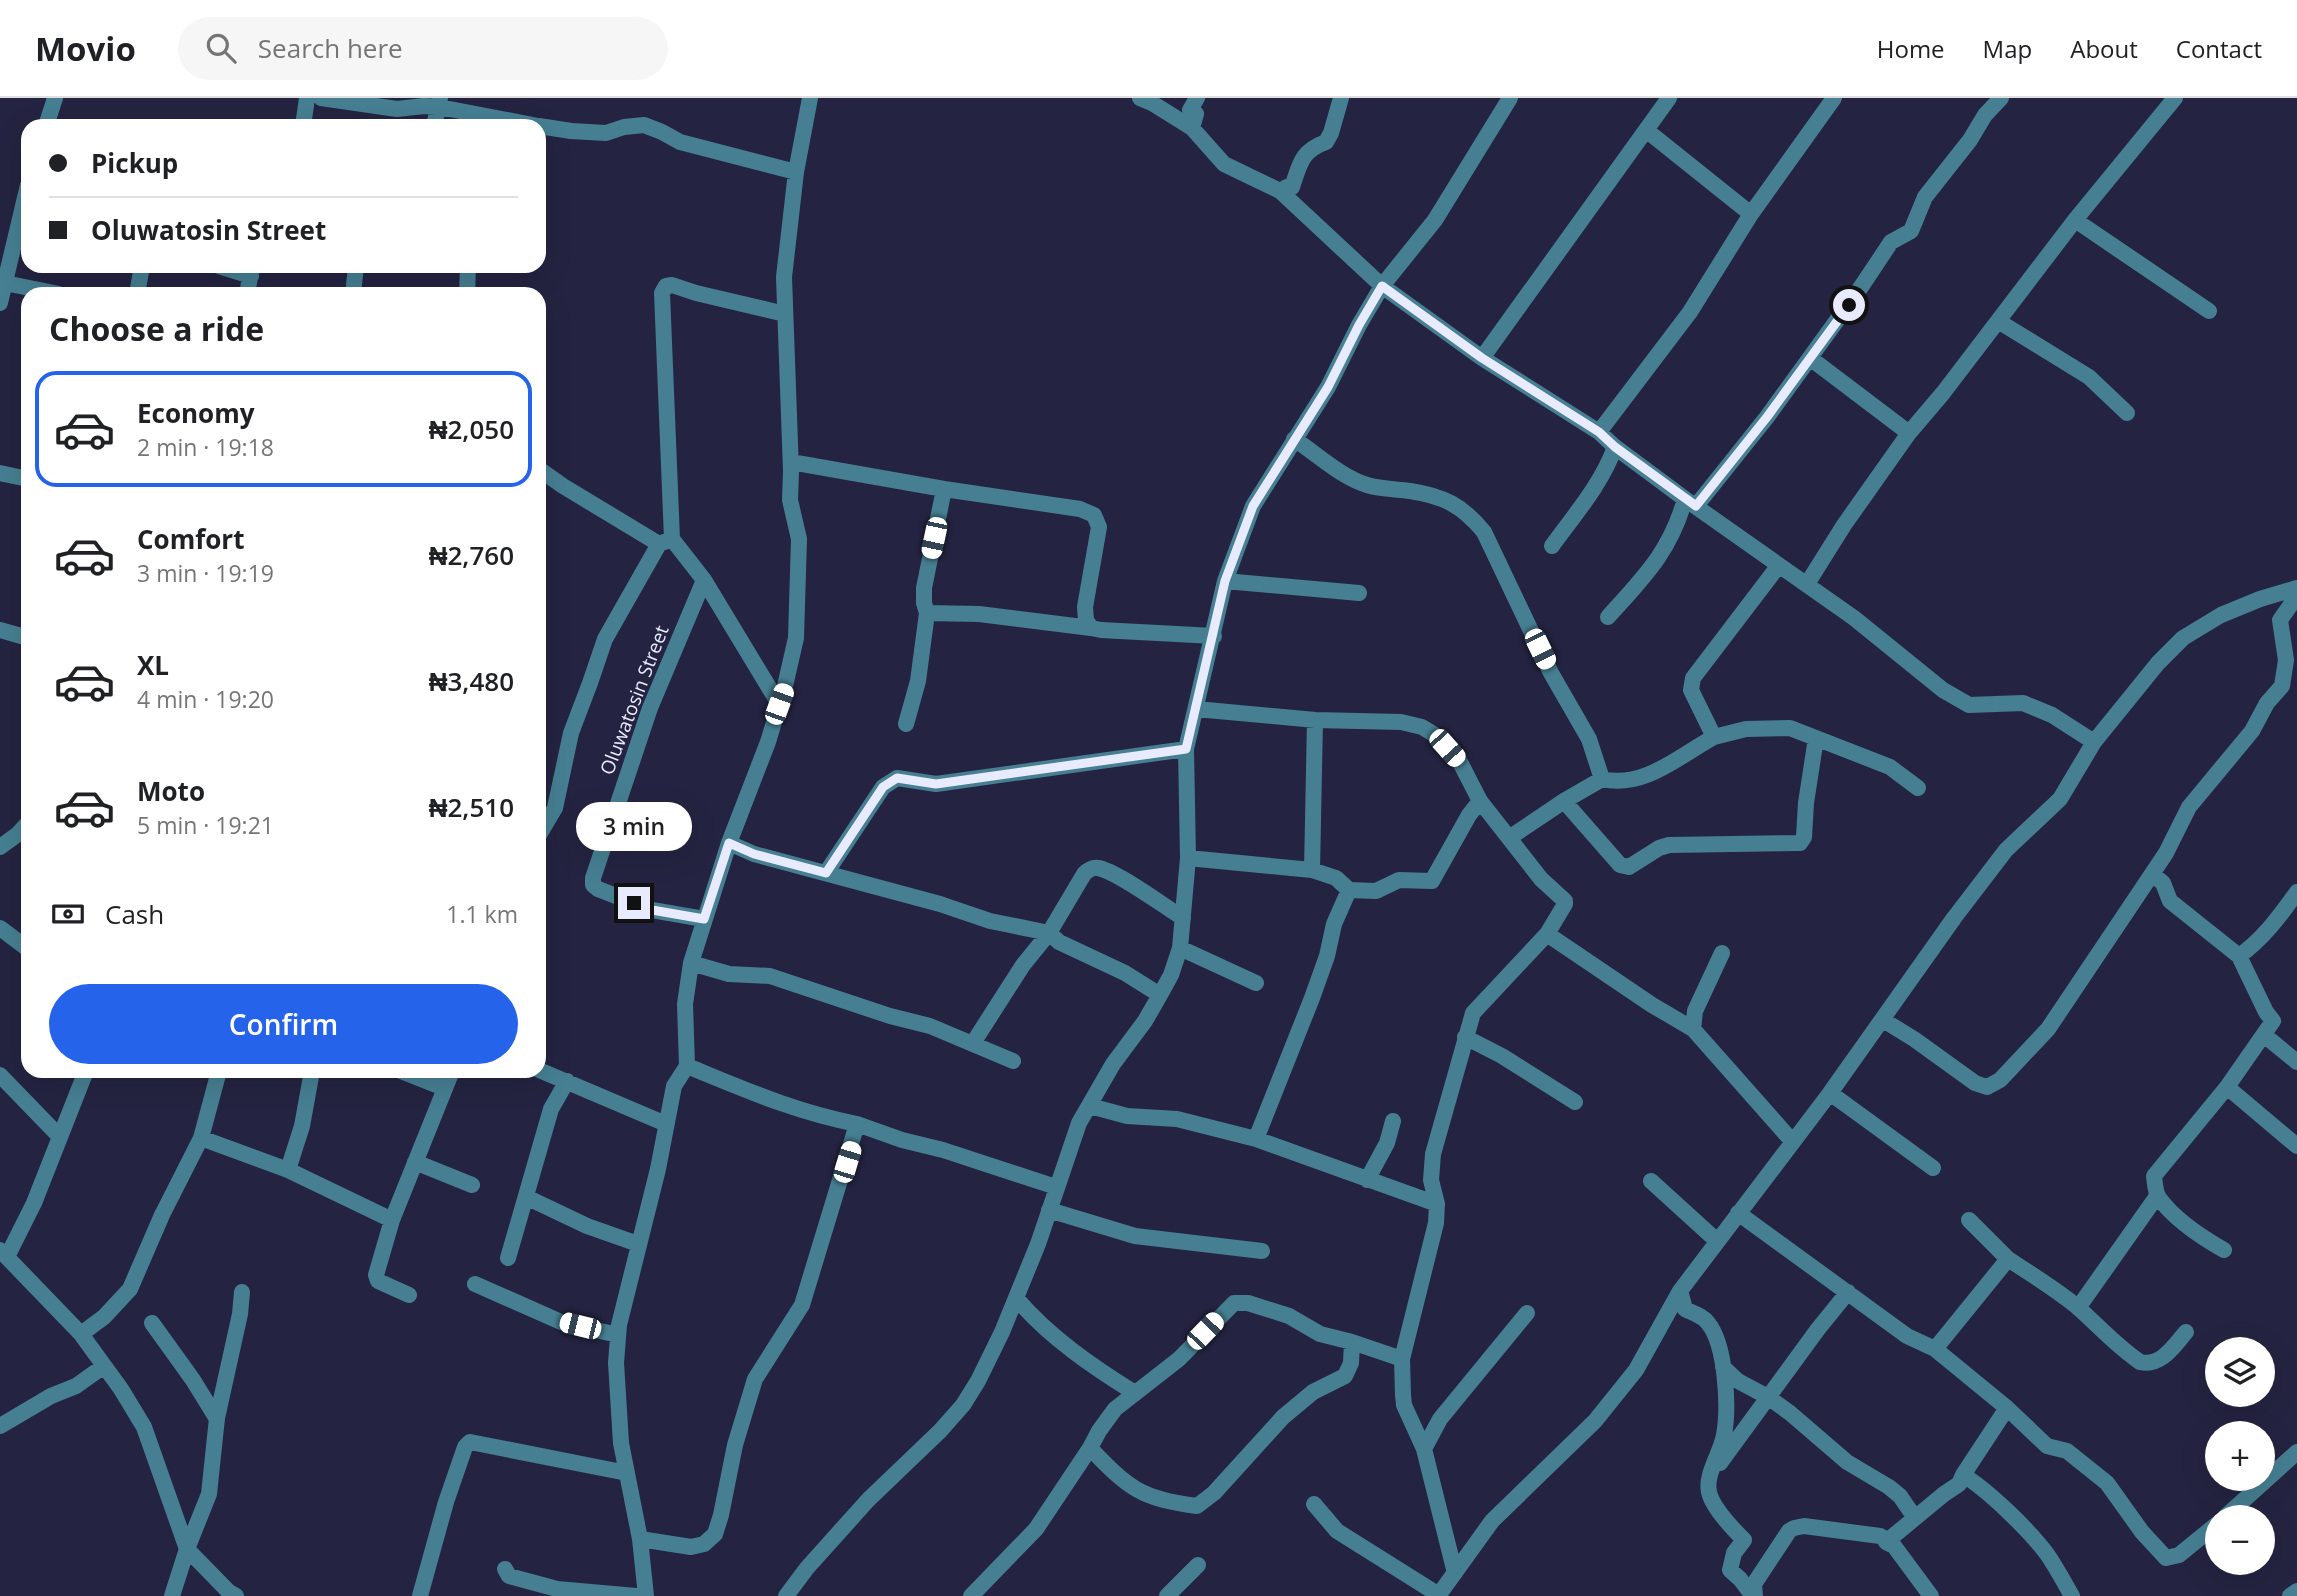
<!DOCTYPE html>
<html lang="en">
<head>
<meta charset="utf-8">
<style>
  :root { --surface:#fff; --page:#f6f6f6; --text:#202124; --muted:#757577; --line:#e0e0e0; --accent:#2563eb }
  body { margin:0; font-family:"Open Sans",sans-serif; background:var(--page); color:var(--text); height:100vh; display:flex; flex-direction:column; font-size:26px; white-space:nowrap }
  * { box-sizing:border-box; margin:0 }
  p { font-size:23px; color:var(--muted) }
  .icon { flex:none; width:38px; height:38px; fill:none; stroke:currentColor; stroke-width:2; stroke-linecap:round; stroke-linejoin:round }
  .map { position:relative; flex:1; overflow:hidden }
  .side { position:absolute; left:21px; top:189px; width:525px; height:791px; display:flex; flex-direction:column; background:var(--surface); border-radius:21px; box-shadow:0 7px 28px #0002 }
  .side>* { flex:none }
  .guide { position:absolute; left:21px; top:21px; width:525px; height:154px; border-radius:21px; box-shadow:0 7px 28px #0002; display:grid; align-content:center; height:154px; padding:0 28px; background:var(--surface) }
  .buttons { position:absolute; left:2205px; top:1239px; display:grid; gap:14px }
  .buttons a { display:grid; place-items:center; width:70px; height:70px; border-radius:50%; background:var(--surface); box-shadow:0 7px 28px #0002; font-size:35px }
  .end { position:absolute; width:32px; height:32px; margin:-16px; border:9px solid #e8eafe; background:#111; box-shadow:0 0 0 4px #111 }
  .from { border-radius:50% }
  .bubble { position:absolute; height:49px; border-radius:24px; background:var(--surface); box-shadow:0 7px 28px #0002; font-size:23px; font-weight:600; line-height:49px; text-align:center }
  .car { position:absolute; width:21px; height:42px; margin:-21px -10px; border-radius:9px; box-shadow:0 0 5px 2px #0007; background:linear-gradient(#fff 24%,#345 0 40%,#fff 0 76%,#345 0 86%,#fff 0) }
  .guide b { display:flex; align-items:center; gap:24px; height:66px; font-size:26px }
  .guide b+b { border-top:2px solid var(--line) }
  .guide i { width:18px; height:18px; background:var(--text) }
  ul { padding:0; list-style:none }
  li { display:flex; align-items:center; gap:21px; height:116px; margin:0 14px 10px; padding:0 14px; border:4px solid transparent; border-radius:21px }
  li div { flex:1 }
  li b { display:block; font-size:26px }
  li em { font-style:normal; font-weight:600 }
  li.on { border-color:var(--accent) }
  li>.icon { width:63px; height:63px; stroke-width:1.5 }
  h2 { padding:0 28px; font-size:32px; line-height:84px }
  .pay { display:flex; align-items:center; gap:18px; height:77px; padding:0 28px; font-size:26px }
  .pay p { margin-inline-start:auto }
  .primary-button { display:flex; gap:14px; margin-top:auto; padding:14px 28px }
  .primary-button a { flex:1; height:80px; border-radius:42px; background:var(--accent); color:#fff; font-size:28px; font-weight:600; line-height:80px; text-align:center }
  header { display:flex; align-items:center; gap:42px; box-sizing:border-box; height:98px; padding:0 35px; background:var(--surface); border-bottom:2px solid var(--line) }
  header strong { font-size:33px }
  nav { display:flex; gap:38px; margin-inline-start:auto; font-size:24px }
  .search { width:490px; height:63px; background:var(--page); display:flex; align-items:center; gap:18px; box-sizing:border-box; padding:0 24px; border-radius:38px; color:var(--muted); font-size:26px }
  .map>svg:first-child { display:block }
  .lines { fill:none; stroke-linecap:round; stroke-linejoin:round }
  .minor { stroke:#467f92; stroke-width:16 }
  .route { stroke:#e8eafe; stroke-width:9 }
  .labels { text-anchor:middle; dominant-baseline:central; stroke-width:5; stroke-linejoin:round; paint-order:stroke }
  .street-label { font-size:19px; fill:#e8eafe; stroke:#242442 }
</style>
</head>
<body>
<header>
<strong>Movio</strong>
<div class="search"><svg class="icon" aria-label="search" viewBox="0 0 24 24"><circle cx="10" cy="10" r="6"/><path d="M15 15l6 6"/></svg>Search here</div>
<nav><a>Home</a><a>Map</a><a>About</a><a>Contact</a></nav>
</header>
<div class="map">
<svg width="2297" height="1498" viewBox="0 0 2297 1498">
  <rect width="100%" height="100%" fill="#242442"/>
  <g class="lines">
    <path class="minor" d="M321,0L397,11L424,8L439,9L538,28
      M1140,0L1152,5L1192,30L1224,66L1280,93L1382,188L1482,260L1599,334L1615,349L1685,401L1854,520L1943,592L1969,607L2023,605L2052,617L2094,644
      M46,28L55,0
      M303,28L307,0
      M434,28L440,0
      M539,28L571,33L606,35L624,29L644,27L662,34L680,44L796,74
      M1192,30L1196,16L1190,12L1197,0
      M1646,32L1751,116
      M1280,93L1287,89H1292C1300,66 1301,53 1326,44L1331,35L1341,0
      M2075,122L2209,213
      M219,168L251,178
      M5,185L59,196
      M137,196L142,168
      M247,196L252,168
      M353,196L356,168
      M467,196L468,168
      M0,205L28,87
      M1998,223L2089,279L2127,315
      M1482,260L1669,0
      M1810,260L1909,335
      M1599,334L1690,214L1751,116L1834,0
      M1294,341C1317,356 1341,379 1367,387C1381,391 1396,391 1410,393C1444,398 1463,408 1484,434L1551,575L1589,641L1602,681
      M791,364L944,391L1080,411L1094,417L1099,429L1085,509L1086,522L1091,530L1101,532L1214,538
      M539,371L563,388L659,446
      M0,375L28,381
      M1696,408L1767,319L1861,189L1891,144L1911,133L1925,99L1970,42L1985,17L2001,0
      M1552,448C1575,416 1601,387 1615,349
      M1779,467L1693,580L1691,592L1714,639L1746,631L1790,630L1890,669L1918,690
      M1225,483L1359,495
      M1807,486L1844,427L1909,335L1943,295L2075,122L2175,0
      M927,515L979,516L1091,530
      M1608,519C1644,479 1670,454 1685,401
      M0,532L28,540
      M779,606L704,482L672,441L662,195L666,188L672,187L696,195L785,216
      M1196,611L1315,622L1401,624L1422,629L1435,637L1460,664L1480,703L1509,740
      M1315,622L1312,772L1336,780L1349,792L1376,793L1399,782L1432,783L1469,717L1480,703
      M906,626L918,583L927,515L924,505V490L944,391
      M1564,703L1620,767L1629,769L1659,750L1669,747L1800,745L1804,739L1806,705L1816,640
      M539,737L555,710L571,635L590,585L605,541L659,446L672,441
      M729,745L754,756L940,806L990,823L1049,835L1059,844L1125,875L1160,897
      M0,749L18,736L28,725
      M1188,760L1312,772
      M826,775L883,689L897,680L936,686L1186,651
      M2152,776L2163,785L2170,803L2239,858C2263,841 2280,818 2297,794
      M704,821L652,812L598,791L593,787V780L650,610L704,482
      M0,830L28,851
      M1547,836L1652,907L1693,931L1792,1043
      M1180,850L1256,885
      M691,865L729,876L770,878L890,918L930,928L1013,963
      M1883,922L1914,941L1975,985L1987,989L2000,982L2048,931L2166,755L2189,709L2252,633L2267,605L2282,588L2286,562L2280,522L2297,498
      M1693,931L1695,913L1722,855
      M2264,937L2297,964
      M1465,939L1502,958L1575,1004
      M973,945L1023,867L1049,835L1084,776C1088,772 1092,769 1098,770C1117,773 1165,809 1183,820
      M539,972L666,1026
      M401,973L444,990
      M0,977L59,1038
      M2227,989L2297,1048
      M1830,995L1933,1070
      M1090,1008L1127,1018L1177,1021L1256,1041L1312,900L1327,858L1334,826L1349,792
      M857,1026L902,1042L943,1052L1056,1089
      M201,1040L288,1072L392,1122
      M1256,1041L1437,1106
      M415,1064L472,1087
      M288,1072L302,1028L312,973
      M1367,1082L1387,1045L1393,1023
      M1651,1083L1717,1143
      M526,1099L587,1128L638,1146
      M1049,1112L1135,1138L1262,1153
      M1738,1115L1907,1238L1935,1251L2007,1310L2047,1348L2067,1353L2107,1385L2142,1434L2166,1460L2179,1457L2217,1426
      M1969,1122L2008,1161
      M0,1152L81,1236L121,1291L144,1329L187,1451L172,1498
      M2224,1152C2201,1139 2175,1122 2159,1100C2155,1094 2155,1085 2154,1078L2227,989L2273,923L2266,914L2239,858
      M7,1159L34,1105L86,973
      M508,1160L551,1011L567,983
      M475,1186L561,1224L618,1237
      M1680,1193L1685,1211C1693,1215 1703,1218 1708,1225C1726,1247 1729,1309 1724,1337C1721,1355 1705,1376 1709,1394C1712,1409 1734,1432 1744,1442L1734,1455L1730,1472L1740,1481L1753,1498
      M409,1197L378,1183L376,1177L392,1122L452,973
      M1016,1200C1049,1239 1093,1269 1135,1295
      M2078,1210L2157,1098
      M152,1225L193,1282L217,1321
      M81,1236L104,1219L130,1191L162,1117L201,1040L219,973
      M1935,1251L2008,1161C2031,1176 2054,1190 2075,1207C2097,1226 2116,1248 2140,1264C2161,1269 2174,1248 2186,1234
      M1723,1269L1738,1283L1768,1299L1790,1315L1847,1364L1889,1389L1900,1398L1915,1420
      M0,1328L51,1298L76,1288L104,1268
      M1090,1350C1128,1390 1141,1401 1197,1408L1214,1395L1283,1319L1313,1294L1345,1278L1351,1265L1352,1244
      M1424,1351L1440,1321L1527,1215
      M1720,1365L1818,1231L1848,1194
      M1963,1377C1988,1392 2029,1432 2047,1456C2056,1469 2064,1484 2072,1498
      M1314,1406L1337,1433L1439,1497
      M2225,1419L2297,1354
      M640,1441L691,1449L704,1446L715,1436L721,1417L735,1347L755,1281L802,1207L857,1026C795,1014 746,992 687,968
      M1886,1444L1944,1396L1959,1386L1963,1377L2007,1310
      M505,1471L509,1478L557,1491L636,1498
      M1455,1475L1424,1351L1404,1307L1403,1297L1402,1261L1436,1125L1437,1106L1431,1082L1433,1056L1473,915L1547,836L1565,806V803L1541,781L1509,740L1564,703L1602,681C1644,691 1679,658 1714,639
      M236,1498L229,1494L187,1451L209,1396L217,1320L240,1216L242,1194
      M420,1498L446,1404L465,1349L470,1344L627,1375
      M646,1498L640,1441L621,1345L616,1265L619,1227L658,1071L674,988L687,968L685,906L691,865L729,745L768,644L785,588L796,540L799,441L790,402L791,373L784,179L796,74L810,0
      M786,1498L807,1470L868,1402L940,1333L963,1307L978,1283L1002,1234L1038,1146L1079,1025L1113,966L1145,923L1160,897L1171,877L1180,850L1188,760L1186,651L1225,483L1253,408L1328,289L1359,227L1382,188L1435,122L1510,0
      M971,1498L1036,1431L1090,1350L1099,1333L1115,1311L1179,1261L1234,1205H1248L1289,1218L1320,1236L1352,1244L1402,1261
      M1167,1498L1198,1467
      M1438,1498L1492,1423L1595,1323L1636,1272L1680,1193L1830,995L1954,820L2006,752L2060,701L2094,644L2158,565L2183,540L2221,517L2260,501L2297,490
      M1755,1498L1754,1486L1789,1433L1794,1430L1804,1428L1880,1438L1887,1442L1886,1444L1894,1448L1931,1498
      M2290,1498L2297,1493"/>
  </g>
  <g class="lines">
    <path class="route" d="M634,805L652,812L704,821L729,745L754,756L826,775L883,689L897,680L936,686L1186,651L1225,483L1253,408L1328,289L1359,227L1382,188L1482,260L1599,334L1615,349L1696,408L1767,319L1849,207"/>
  </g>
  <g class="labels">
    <g class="street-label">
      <text transform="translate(634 602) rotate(-69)">Oluwatosin Street</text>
    </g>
  </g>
</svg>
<div class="buttons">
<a><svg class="icon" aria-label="layers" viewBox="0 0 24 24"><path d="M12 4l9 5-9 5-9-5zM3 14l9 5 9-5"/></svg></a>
<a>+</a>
<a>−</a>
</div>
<i class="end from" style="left:1849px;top:207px"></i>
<i class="end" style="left:634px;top:805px"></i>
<div class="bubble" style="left:576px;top:704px;width:116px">3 min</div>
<i class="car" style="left:934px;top:440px;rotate:192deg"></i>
<i class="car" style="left:1540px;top:551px;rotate:154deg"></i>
<i class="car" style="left:779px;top:606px;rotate:20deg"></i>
<i class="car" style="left:1447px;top:650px;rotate:138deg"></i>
<i class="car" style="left:847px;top:1064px;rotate:17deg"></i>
<i class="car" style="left:580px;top:1228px;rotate:284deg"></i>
<i class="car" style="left:1205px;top:1233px;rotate:44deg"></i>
<div class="guide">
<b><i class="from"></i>Pickup</b>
<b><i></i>Oluwatosin Street</b>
</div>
<section class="side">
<h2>Choose a ride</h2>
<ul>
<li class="on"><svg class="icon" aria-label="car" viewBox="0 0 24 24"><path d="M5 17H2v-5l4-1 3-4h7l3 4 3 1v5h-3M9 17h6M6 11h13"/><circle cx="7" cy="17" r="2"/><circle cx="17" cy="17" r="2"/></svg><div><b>Economy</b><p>2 min · 19:18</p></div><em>₦2,050</em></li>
<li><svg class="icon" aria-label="car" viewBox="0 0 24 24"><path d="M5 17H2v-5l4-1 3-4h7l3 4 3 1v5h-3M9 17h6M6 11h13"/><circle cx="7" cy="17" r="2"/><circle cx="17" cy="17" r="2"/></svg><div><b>Comfort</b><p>3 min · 19:19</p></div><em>₦2,760</em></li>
<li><svg class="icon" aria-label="car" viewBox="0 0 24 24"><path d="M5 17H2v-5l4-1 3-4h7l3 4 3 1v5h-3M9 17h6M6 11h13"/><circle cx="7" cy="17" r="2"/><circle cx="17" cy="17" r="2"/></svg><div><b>XL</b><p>4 min · 19:20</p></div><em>₦3,480</em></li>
<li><svg class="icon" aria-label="car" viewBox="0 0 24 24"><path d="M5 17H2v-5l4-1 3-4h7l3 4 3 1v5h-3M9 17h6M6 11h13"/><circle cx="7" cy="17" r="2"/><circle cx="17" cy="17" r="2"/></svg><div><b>Moto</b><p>5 min · 19:21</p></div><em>₦2,510</em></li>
</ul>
<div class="pay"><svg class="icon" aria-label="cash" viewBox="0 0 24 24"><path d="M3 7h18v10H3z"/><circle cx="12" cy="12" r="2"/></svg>Cash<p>1.1 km</p></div>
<div class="primary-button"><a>Confirm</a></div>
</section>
</div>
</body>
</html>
